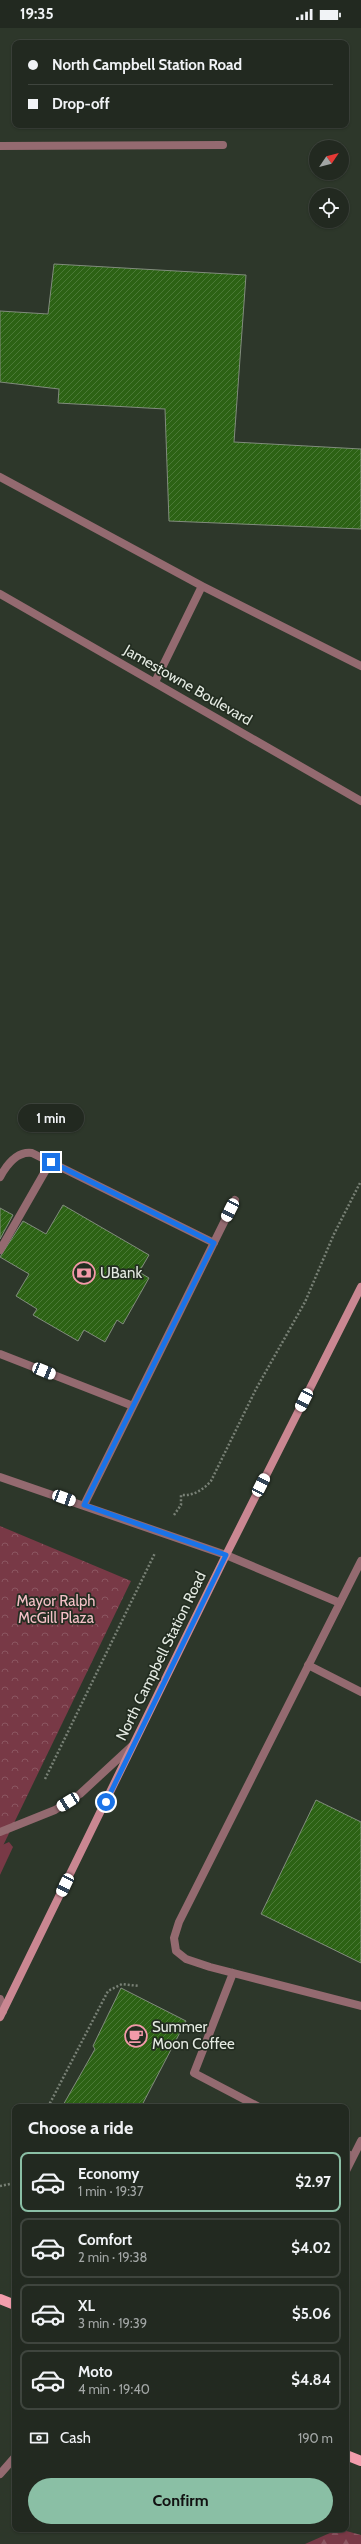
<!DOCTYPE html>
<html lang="en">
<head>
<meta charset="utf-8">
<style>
  :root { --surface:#222920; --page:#2e352d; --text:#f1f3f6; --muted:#a2a6a5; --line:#3f453e; --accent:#8abfa5 }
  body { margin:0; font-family:Cabin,sans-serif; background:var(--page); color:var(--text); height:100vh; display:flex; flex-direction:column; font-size:15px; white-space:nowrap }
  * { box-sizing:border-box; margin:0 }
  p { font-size:13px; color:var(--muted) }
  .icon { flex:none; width:22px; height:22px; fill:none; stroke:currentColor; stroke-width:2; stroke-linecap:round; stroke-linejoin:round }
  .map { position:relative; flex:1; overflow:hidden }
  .sheet { position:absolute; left:12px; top:2076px; width:337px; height:428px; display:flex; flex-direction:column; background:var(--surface); border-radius:8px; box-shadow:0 1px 3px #0004,0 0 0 1px var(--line) }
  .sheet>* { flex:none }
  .banner { position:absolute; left:12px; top:12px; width:337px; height:88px; border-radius:8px; box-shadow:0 1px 3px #0004,0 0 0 1px var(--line); display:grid; align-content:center; height:88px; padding:0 16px; background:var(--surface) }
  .needle { width:26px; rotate:55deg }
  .tools { position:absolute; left:309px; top:112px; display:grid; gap:8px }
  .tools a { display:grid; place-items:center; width:40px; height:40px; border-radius:50%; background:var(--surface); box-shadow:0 1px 3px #0004,0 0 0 1px var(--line); font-size:20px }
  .end { position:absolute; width:18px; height:18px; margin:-9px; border:5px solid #1a73e8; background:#fff; box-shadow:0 0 0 2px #fff }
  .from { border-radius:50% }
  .bubble { position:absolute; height:28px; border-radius:14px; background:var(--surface); box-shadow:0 1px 3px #0004,0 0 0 1px var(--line); font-size:13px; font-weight:800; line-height:28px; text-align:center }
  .car { position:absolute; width:12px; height:24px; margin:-12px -6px; border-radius:5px; box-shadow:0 0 3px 1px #0007; background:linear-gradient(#fff 24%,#345 0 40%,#fff 0 76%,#345 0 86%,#fff 0) }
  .banner b { display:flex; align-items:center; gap:14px; height:38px; font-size:15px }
  .banner b+b { border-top:1px solid var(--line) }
  .banner i { width:10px; height:10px; background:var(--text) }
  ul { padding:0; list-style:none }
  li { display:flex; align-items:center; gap:12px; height:60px; margin:0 8px 6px; padding:0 8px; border:2px solid var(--line); border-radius:8px }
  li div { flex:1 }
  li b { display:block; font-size:15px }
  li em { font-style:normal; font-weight:800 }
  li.current { border-color:var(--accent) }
  li>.icon { width:36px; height:36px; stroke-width:1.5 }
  h2 { padding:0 16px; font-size:18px; line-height:48px }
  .pay { display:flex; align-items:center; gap:10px; height:44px; padding:0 16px; font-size:15px }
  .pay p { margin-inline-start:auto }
  .button { display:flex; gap:8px; margin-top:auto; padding:8px 16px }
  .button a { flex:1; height:46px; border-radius:24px; background:var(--accent); color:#111; font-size:16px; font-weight:800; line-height:46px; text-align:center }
  .status { display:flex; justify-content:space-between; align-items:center; height:28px; padding:0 20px; background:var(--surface); direction:ltr }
  .status svg { height:11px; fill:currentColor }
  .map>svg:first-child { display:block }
  .grass { fill:#783946 }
  .forest { fill:url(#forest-firs) }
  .park { fill:url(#park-crowns) }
  .building { fill:url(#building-hatch); stroke:#818c7d }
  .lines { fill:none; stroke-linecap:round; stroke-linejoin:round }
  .path { stroke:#788075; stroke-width:2.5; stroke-dasharray:2 2; stroke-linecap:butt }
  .lane { stroke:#946a70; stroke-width:8 }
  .street { stroke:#946a70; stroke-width:8 }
  .secondary { stroke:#ca8792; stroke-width:8 }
  .primary { stroke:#f39dac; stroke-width:10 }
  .route { stroke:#1a73e8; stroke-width:5 }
  .labels { text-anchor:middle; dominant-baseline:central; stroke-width:3.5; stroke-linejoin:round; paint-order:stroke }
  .street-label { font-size:15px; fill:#e5ebe3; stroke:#232d21 }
  .poi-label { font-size:15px; fill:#e5ebe3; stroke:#232d21; text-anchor:start }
  .park-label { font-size:15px; fill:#f4c0c7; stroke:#232d21 }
</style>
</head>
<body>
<div class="status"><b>19:35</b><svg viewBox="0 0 49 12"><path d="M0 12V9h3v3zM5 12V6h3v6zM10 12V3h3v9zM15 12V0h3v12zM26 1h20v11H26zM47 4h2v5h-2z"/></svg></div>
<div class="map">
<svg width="361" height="2516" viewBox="0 0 361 2516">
  <defs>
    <pattern id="forest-firs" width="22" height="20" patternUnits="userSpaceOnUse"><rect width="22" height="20" fill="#783946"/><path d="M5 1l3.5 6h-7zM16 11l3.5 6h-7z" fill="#8b5661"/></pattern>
    <pattern id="park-crowns" width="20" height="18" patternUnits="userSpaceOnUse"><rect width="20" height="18" fill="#783946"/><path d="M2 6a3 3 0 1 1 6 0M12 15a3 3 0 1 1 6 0" fill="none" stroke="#8b5661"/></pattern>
    <pattern id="building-hatch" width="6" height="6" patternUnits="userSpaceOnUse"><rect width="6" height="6" fill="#2c6214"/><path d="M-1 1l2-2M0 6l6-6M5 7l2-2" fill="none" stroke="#4a7936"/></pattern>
  </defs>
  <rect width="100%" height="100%" fill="#2d372a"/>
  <path class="grass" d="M9,1814L13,1819L0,1847V1818Z"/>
  <path class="forest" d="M339,2501L361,2507V2516H305Z"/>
  <path class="park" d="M0,1498L131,1553L0,1824Z"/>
  <path class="building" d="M54,236L246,247L234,414L361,421V501L169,493L165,381L58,375L59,361L0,354V283L48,286Z
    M63,1177L149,1227L139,1244L149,1250L123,1296L117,1292L105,1314L84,1302L78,1313L33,1287L37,1281L16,1268L29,1246L0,1229L23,1193L46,1206Z
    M0,1180L13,1187L0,1211Z
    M316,1772L361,1794V1935L261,1886Z
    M121,1960L186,1993L141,2079H62L95,2021L93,2018Z"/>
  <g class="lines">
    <path class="path" d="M174,1487L181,1477V1467C193,1468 203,1462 211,1453L256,1361L305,1274L334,1206L361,1153
      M45,1751L155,1525
      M48,2079L108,1963L122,1956L139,1958
      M0,2158L15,2155"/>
    <path class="lane" d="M0,118L223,117
      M0,449L202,558
      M155,654L202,558L361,638
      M0,1149C6,1138 17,1123 32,1125L214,1215
      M0,1222L51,1133
      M0,1326L133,1378
      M0,1449L226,1527L340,1575
      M84,1477L235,1172
      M361,1533L179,1894L174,1910L176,1923L186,1931L210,1939L361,1978
      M308,1637L361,1664
      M0,1804L55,1782L80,1766L132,1718
      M233,1945L194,2045L259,2079
      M0,1971L3,1983
      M346,2125L353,2129
      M346,2143L361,2113
      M0,2446L15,2429"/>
    <path class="street" d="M0,566L361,773"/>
    <path class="secondary" d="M0,1989L226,1527L361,1259"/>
    <path class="primary" d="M0,2271L15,2277
      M346,2427L361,2433"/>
  </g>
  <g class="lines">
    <path class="route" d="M51,1134L214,1215L84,1477L226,1527L106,1774"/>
  </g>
  <defs>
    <g id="bank-ring" transform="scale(1.15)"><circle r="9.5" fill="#232d21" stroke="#f39aa9" stroke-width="1.5"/><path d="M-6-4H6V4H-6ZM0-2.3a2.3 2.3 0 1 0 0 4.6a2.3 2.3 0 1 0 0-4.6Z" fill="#f39aa9"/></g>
    <g id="cafe-ring" transform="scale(1.15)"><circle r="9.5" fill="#232d21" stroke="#f39aa9" stroke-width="1.5"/><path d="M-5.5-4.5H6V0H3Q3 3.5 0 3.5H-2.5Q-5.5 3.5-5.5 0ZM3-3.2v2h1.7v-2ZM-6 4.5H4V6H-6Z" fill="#f39aa9"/></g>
  </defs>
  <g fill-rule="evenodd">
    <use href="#bank-ring" x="84" y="1245"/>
    <use href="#cafe-ring" x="136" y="2008"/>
  </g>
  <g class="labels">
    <g class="street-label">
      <text transform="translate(188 657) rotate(30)">Jamestowne Boulevard</text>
      <text transform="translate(161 1628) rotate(-64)">North Campbell Station Road</text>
    </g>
    <g class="poi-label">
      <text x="100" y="1245">UBank</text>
      <text x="152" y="1999">Summer<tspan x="152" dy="17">Moon Coffee</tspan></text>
    </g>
    <g class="park-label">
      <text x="56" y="1573">Mayor Ralph<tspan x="56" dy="17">McGill Plaza</tspan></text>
    </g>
  </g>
</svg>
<div class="tools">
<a><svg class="needle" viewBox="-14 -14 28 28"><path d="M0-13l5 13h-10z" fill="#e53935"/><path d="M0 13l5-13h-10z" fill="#a2a6a5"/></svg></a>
<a><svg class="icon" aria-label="locate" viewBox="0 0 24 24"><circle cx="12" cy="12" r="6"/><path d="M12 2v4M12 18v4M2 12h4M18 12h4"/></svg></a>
</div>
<i class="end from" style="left:106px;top:1774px"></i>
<i class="end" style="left:51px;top:1134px"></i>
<div class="bubble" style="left:18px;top:1076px;width:66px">1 min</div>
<i class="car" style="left:230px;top:1182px;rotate:207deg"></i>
<i class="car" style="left:44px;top:1343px;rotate:112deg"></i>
<i class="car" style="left:304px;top:1372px;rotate:207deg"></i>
<i class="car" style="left:261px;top:1457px;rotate:27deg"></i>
<i class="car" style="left:64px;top:1470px;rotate:110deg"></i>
<i class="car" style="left:68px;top:1774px;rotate:238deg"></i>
<i class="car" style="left:65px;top:1857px;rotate:206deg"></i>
<div class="banner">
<b><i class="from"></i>North Campbell Station Road</b>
<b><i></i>Drop-off</b>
</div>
<section class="sheet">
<h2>Choose a ride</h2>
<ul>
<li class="current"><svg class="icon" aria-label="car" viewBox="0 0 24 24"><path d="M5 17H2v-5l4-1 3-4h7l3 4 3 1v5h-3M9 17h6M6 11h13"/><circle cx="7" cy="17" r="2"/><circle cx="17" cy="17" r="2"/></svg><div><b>Economy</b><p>1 min · 19:37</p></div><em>$2.97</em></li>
<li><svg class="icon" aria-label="car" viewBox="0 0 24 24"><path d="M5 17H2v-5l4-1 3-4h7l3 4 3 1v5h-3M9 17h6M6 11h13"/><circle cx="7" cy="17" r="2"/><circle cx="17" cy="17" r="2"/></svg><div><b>Comfort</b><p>2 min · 19:38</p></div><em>$4.02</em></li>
<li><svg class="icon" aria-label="car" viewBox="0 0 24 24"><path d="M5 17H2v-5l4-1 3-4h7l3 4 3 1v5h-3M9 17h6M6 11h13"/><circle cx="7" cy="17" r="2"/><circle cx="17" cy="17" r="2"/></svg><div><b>XL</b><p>3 min · 19:39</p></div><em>$5.06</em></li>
<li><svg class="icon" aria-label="car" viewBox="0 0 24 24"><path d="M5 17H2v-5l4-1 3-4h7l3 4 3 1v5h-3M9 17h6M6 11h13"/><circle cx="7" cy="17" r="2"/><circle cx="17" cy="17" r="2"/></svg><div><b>Moto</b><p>4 min · 19:40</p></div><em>$4.84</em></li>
</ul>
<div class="pay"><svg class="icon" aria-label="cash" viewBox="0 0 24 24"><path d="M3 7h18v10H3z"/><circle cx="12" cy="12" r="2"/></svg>Cash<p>190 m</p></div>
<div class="button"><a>Confirm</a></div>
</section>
</div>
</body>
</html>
